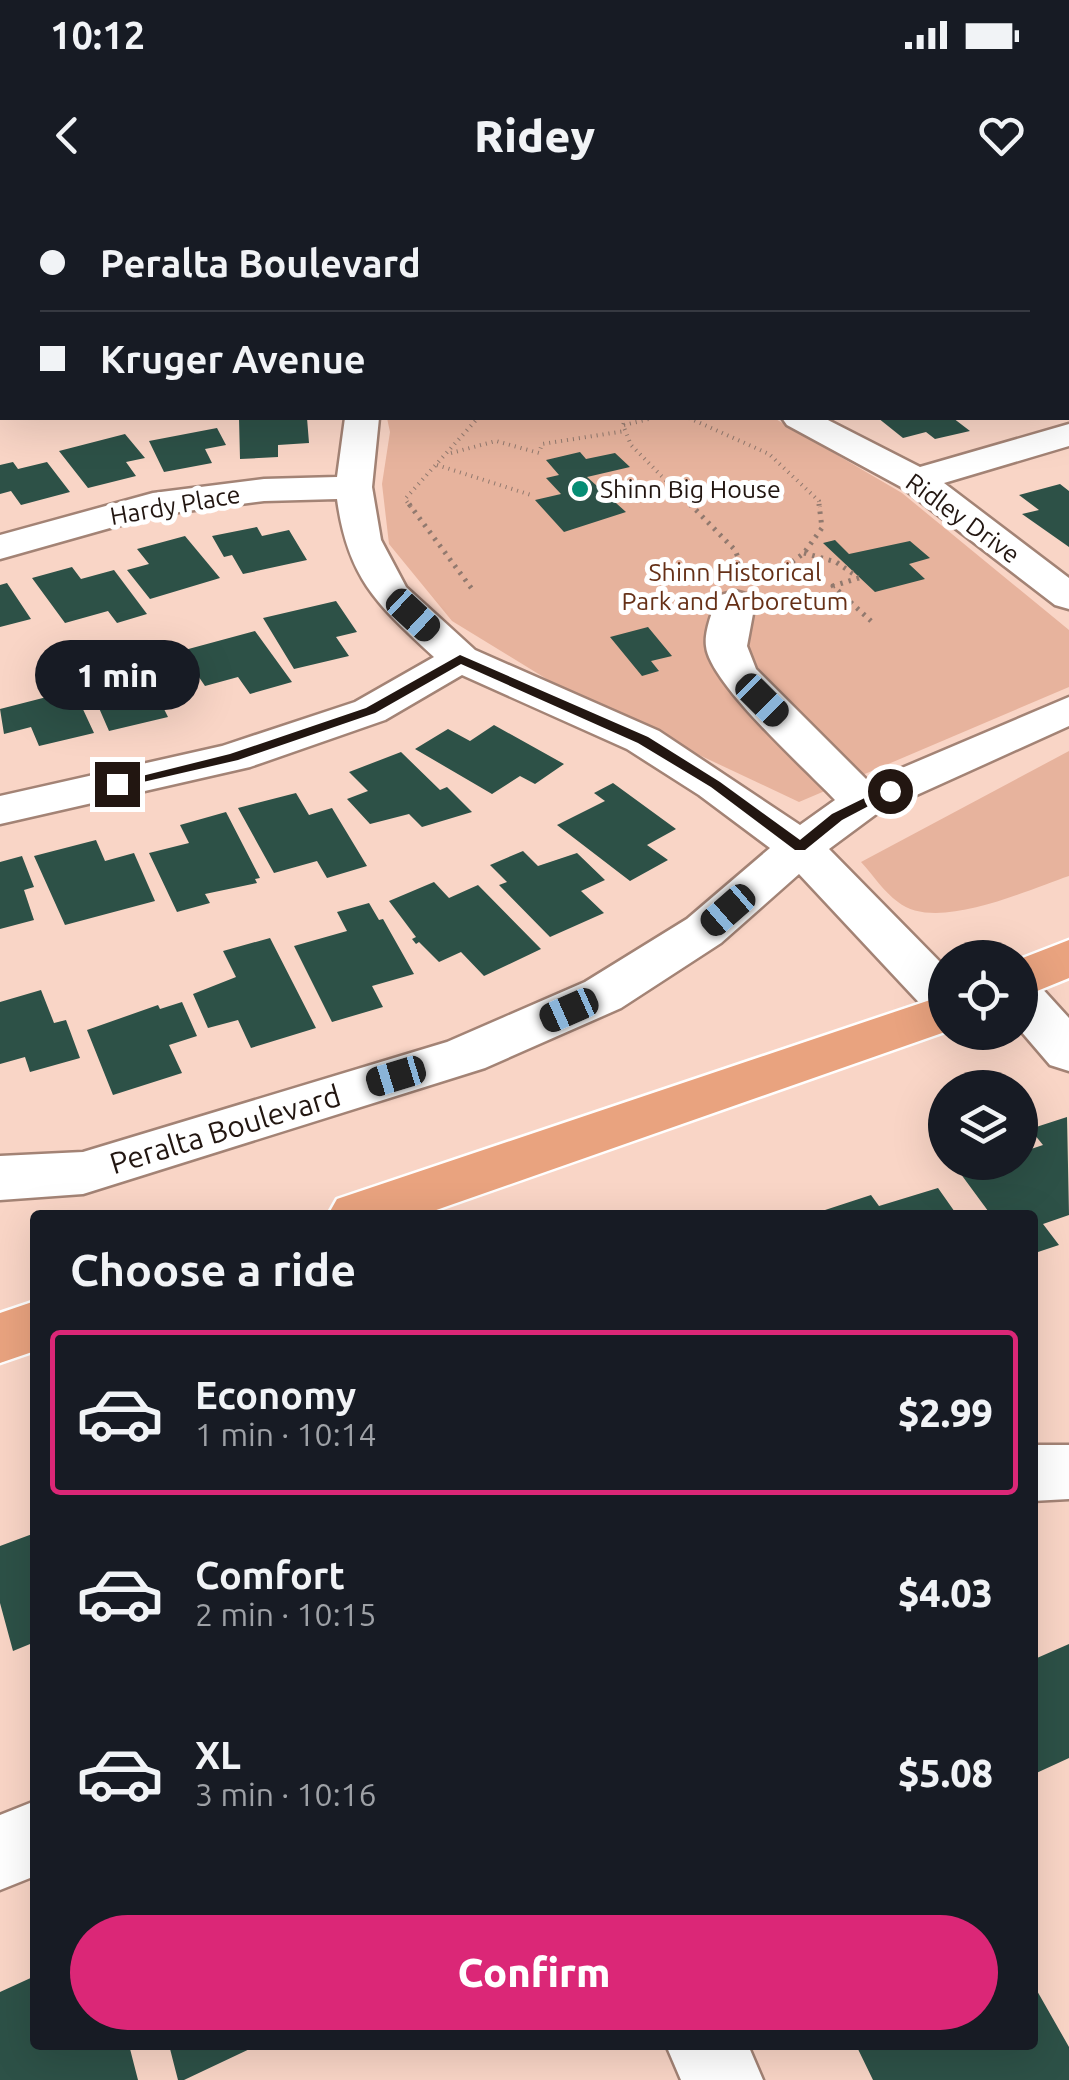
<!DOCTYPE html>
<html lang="en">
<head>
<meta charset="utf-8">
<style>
  :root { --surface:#171b24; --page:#20242c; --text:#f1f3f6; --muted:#9ea1a6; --line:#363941; --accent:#db2777 }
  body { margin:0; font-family:Ubuntu,sans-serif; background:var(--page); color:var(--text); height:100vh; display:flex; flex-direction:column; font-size:38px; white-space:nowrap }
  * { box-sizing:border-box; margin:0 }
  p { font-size:32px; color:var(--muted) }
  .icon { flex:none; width:55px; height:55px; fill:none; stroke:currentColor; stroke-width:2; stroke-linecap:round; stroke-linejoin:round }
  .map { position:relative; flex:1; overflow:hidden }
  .side { position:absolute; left:30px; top:1010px; width:1008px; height:840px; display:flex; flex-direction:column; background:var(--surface); border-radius:10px; box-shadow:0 10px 40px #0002 }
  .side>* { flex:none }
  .banner { position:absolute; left:0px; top:0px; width:1070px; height:220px; box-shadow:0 10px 40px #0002; display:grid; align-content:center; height:220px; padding:0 40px; background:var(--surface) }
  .tools { position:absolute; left:928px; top:740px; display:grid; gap:20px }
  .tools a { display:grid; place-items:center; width:110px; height:110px; border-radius:50%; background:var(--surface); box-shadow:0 10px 40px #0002; font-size:50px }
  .end { position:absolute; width:45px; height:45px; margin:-22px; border:12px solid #221611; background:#fff; box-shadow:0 0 0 5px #fff }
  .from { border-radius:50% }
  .bubble { position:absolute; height:70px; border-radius:35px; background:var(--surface); box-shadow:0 10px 40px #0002; font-size:32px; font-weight:800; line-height:70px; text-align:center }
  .car { position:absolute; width:30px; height:60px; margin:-30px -15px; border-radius:12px; box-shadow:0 0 8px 2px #0007; background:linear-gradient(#222 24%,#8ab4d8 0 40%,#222 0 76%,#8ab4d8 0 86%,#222 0) }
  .banner b { display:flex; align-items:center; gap:35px; height:95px; font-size:38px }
  .banner b+b { border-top:2px solid var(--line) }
  .banner i { width:25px; height:25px; background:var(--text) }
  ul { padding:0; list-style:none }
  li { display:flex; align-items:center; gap:30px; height:165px; margin:0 20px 15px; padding:0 20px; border:5px solid transparent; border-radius:10px }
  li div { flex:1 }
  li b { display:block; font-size:38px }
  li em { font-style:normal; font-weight:800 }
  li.selected { border-color:var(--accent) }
  li>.icon { width:90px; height:90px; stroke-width:1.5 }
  h2 { padding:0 40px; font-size:45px; line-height:120px }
  .cta { display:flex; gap:20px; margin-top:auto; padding:20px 40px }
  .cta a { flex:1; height:115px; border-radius:60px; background:var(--accent); color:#fff; font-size:40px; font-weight:800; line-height:115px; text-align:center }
  .status { display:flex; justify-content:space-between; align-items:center; height:70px; padding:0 50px; background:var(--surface); direction:ltr }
  .status svg { height:28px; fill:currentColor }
  header { display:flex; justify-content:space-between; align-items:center; height:130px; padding:0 40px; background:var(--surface); font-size:45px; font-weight:800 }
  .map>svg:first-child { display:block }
  .green { fill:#e7b39d }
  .building { fill:#2d5147 }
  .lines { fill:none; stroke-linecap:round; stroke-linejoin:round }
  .minor-casing { stroke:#a38375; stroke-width:5 }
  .major-casing { stroke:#fff; stroke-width:5 }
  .path-far1 { stroke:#91796e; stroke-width:4; stroke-dasharray:1 5; stroke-linecap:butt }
  .path { stroke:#91796e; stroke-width:5; stroke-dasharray:2.5 6; stroke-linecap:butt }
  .minor { fill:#fff; fill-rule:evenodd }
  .major { fill:#e9a37f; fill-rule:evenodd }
  .rail-casing { stroke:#503f37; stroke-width:8 }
  .rail { stroke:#fff; stroke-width:5; stroke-dasharray:14; stroke-linecap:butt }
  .route { fill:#221611 }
  .poi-dot { fill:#068d74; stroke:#fff; stroke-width:4 }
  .labels { text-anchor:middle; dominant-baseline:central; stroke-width:10; stroke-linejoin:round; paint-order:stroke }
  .far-poi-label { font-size:25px; fill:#221611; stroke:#fff; text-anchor:start }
  .far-street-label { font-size:25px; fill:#221611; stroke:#fff }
  .far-park-label { font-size:25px; fill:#663017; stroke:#fff }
  .street-label { font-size:30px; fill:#221611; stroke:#fff }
</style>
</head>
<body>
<div class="status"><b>10:12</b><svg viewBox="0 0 49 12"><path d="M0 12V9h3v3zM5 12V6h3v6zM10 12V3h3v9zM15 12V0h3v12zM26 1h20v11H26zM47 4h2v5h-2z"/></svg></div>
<header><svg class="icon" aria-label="back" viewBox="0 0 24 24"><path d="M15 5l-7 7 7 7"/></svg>Ridey<svg class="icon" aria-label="heart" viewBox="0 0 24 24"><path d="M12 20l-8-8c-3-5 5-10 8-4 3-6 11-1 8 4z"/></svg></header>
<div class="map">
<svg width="1069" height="1880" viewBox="0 0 1069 1880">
  <rect width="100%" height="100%" fill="#f9d5c6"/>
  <path class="green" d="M387,218H774L902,293L1069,430V487L799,602L576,497L452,421L389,344L382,284L390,232Z
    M1069,551V676C1027,690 936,733 898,702C884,692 873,675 861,662Z"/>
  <path class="building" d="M239,218H307L309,243L278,245V257L240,259Z
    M878,218H953L970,231L935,239L926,232L903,238Z
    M217,228L226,245L205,249L212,263L164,272L149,241Z
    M125,234L145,258L126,262L136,276L88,288L59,251Z
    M580,252L586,259L615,253L630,267L587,277L626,312L564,332L535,300L561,294L546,278L559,275L546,260Z
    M13,262L18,269L47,262L70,292L21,305L11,291L0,294V265Z
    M1060,284L1069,291V347L1022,314L1039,310L1019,295Z
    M257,327L262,336L289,330L307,360L243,374L232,355L224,357L212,336Z
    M185,336L220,378L150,399L127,370L149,364L137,349Z
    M835,340L849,354L910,341L930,358L909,364L925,379L875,392L823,343Z
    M72,367L81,379L114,370L147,414L117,423L108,411L65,423L32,378Z
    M7,383L31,419L0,427V385Z
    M336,401L357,432L336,437L349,456L294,469L263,418Z
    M648,427L672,456L651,461L659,471L642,476L610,437Z
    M255,431L292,482L250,494L238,477L205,486L181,451Z
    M164,458L181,492L158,497L168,517L109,531L85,476Z
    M74,490L94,533L39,546L31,527L4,534L0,509Z
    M494,525L564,564L535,584L520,576L492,594L415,549L448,529L470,541Z
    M401,552L440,590L447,587L472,612L422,627L409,614L370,624L347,599L368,591L349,572Z
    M613,583L676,629L647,645L668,660L630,681L557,625L605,601L594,593Z
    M296,593L309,615L332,608L367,666L327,678L317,661L274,673L238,608Z
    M226,612L260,678L255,679L257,683L205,694L210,703L177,712L149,653L189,643L180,625Z
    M96,640L105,661L134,653L155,701L65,725L34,656Z
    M523,651L538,666L577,653L605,680L581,691L604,713L550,737L499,685L507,682L490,665Z
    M22,656L34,687L24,690L34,720L0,729V662Z
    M434,682L449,698L478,685L541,749L484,776L461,752L439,762L419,742L416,744L412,739L416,737L389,701Z
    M369,703L379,720L383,719L414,774L372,786L383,807L332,822L294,746L347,731L337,712Z
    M270,738L316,828L251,848L238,820L208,828L193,794L236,777L223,751Z
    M41,790L54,823L66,820L80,858L30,872L25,857L0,864V802Z
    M182,802L197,836L169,845L182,873L113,895L87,830L158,805L160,809Z
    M1067,917L1069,1015L1043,1024L1059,1045L1032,1054V1015H991L952,962H1020V948L1025,951L1043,945L1030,929Z
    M938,988L957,1015H824L822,1011L871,995L879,1006Z
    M35,1333V1442L13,1451L0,1403V1346Z
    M1069,1444V1558L1032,1575V1451L1037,1458Z
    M35,1776V1845H129L138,1880H0V1792Z
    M1032,1782L1069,1847V1880H873L856,1845H1032Z
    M169,1845H258L184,1880H178Z"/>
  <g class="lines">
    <g class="minor-casing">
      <path id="minor" d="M0,146H2V166H0Z
        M345,218H379L372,287L381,340L406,387L475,450L659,531L800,625L835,600C807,570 709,483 706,446C704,432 713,406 721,395L735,391L749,395L755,403L747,446L756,469L869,582L1069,497V526L879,612L829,649L945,767V816L927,811L799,674L721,743L621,808L485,868L83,994L0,1000V956L83,952L447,842L585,782L687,719L770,648L699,595L627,549L462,475L385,520L250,567L0,624V596L222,546L355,502L434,457C377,404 348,379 337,299L264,301L156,315L0,359V335L153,293L264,279L337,277Z
        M782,218H824L920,267L1069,224V246L944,283L1069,378V409L1055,405L903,288L787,225Z
        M1020,779L1038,784L1069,818V871L1050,865L1020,830Z
        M1032,1245H1069V1299L1032,1301Z
        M35,1601V1676L0,1690V1615Z
        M666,1845H748L763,1880H681Z"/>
    </g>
    <g class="major-casing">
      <path id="major" d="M1069,740V778L1020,798V759Z
        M945,795V832L422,1015H328L337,999Z
        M35,1101V1151L0,1163V1113Z"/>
    </g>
    <path class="path-far1" d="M626,218L623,225L631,245L692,307
      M689,218L769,254L819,301L820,307
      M624,225L653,218
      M451,253L496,241L539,253L542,244L625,231
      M437,265L531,295
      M411,307L405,299L478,218"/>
    <path class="path" d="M409,304L472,389
      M690,304L735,350L743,370
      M804,353L836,362L858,377
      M859,378L833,386L871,421
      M765,382L804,353L822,328L819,304"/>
    <use href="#minor" class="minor"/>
    <use href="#major" class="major"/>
    <g class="rail-casing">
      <path id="rail" d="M133,2L145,0
        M169,2L181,0"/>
    </g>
    <use href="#rail" class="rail"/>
  </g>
  <path class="route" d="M460,455L648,537L720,582L800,640L832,614L885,588L897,591L842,620L805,650H795L711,587L638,543L461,464L375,513L238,560L117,588L110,584L230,554L366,508Z"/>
  <circle class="poi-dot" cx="580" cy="289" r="10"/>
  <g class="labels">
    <g class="far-poi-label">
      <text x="600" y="289">Shinn Big House</text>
    </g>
    <g class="far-street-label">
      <text transform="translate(175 305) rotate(-10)">Hardy Place</text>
      <text transform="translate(963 318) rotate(36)">Ridley Drive</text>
    </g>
    <g class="far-park-label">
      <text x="735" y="372">Shinn Historical<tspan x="735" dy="29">Park and Arboretum</tspan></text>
    </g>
    <g class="street-label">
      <text transform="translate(225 929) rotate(-17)">Peralta Boulevard</text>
    </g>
  </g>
</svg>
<div class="tools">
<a><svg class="icon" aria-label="locate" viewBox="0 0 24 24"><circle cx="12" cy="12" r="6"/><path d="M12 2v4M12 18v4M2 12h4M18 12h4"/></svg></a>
<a><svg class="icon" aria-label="layers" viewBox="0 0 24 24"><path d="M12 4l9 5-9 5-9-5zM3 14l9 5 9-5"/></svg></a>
</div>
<i class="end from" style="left:890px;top:591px"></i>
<i class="end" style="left:117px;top:584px"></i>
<div class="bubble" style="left:35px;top:440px;width:165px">1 min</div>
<i class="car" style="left:413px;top:415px;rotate:133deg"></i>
<i class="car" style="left:762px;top:500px;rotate:135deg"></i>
<i class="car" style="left:728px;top:710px;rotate:229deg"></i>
<i class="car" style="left:569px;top:810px;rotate:246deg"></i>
<i class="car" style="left:396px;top:876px;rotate:253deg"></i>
<div class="banner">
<b><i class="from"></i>Peralta Boulevard</b>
<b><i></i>Kruger Avenue</b>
</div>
<section class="side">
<h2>Choose a ride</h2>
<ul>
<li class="selected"><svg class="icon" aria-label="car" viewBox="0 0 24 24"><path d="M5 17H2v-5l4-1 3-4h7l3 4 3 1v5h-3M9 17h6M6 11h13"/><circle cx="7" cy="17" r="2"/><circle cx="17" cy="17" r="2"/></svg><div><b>Economy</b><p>1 min · 10:14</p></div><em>$2.99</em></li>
<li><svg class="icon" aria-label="car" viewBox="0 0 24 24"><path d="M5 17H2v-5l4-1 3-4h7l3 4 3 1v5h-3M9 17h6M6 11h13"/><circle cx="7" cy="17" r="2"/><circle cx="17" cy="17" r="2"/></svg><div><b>Comfort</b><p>2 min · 10:15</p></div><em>$4.03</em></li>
<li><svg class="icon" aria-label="car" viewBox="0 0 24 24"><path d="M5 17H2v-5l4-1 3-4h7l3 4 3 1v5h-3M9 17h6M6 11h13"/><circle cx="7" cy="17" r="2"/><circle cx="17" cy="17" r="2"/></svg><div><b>XL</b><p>3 min · 10:16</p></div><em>$5.08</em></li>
</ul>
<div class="cta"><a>Confirm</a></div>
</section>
</div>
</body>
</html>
